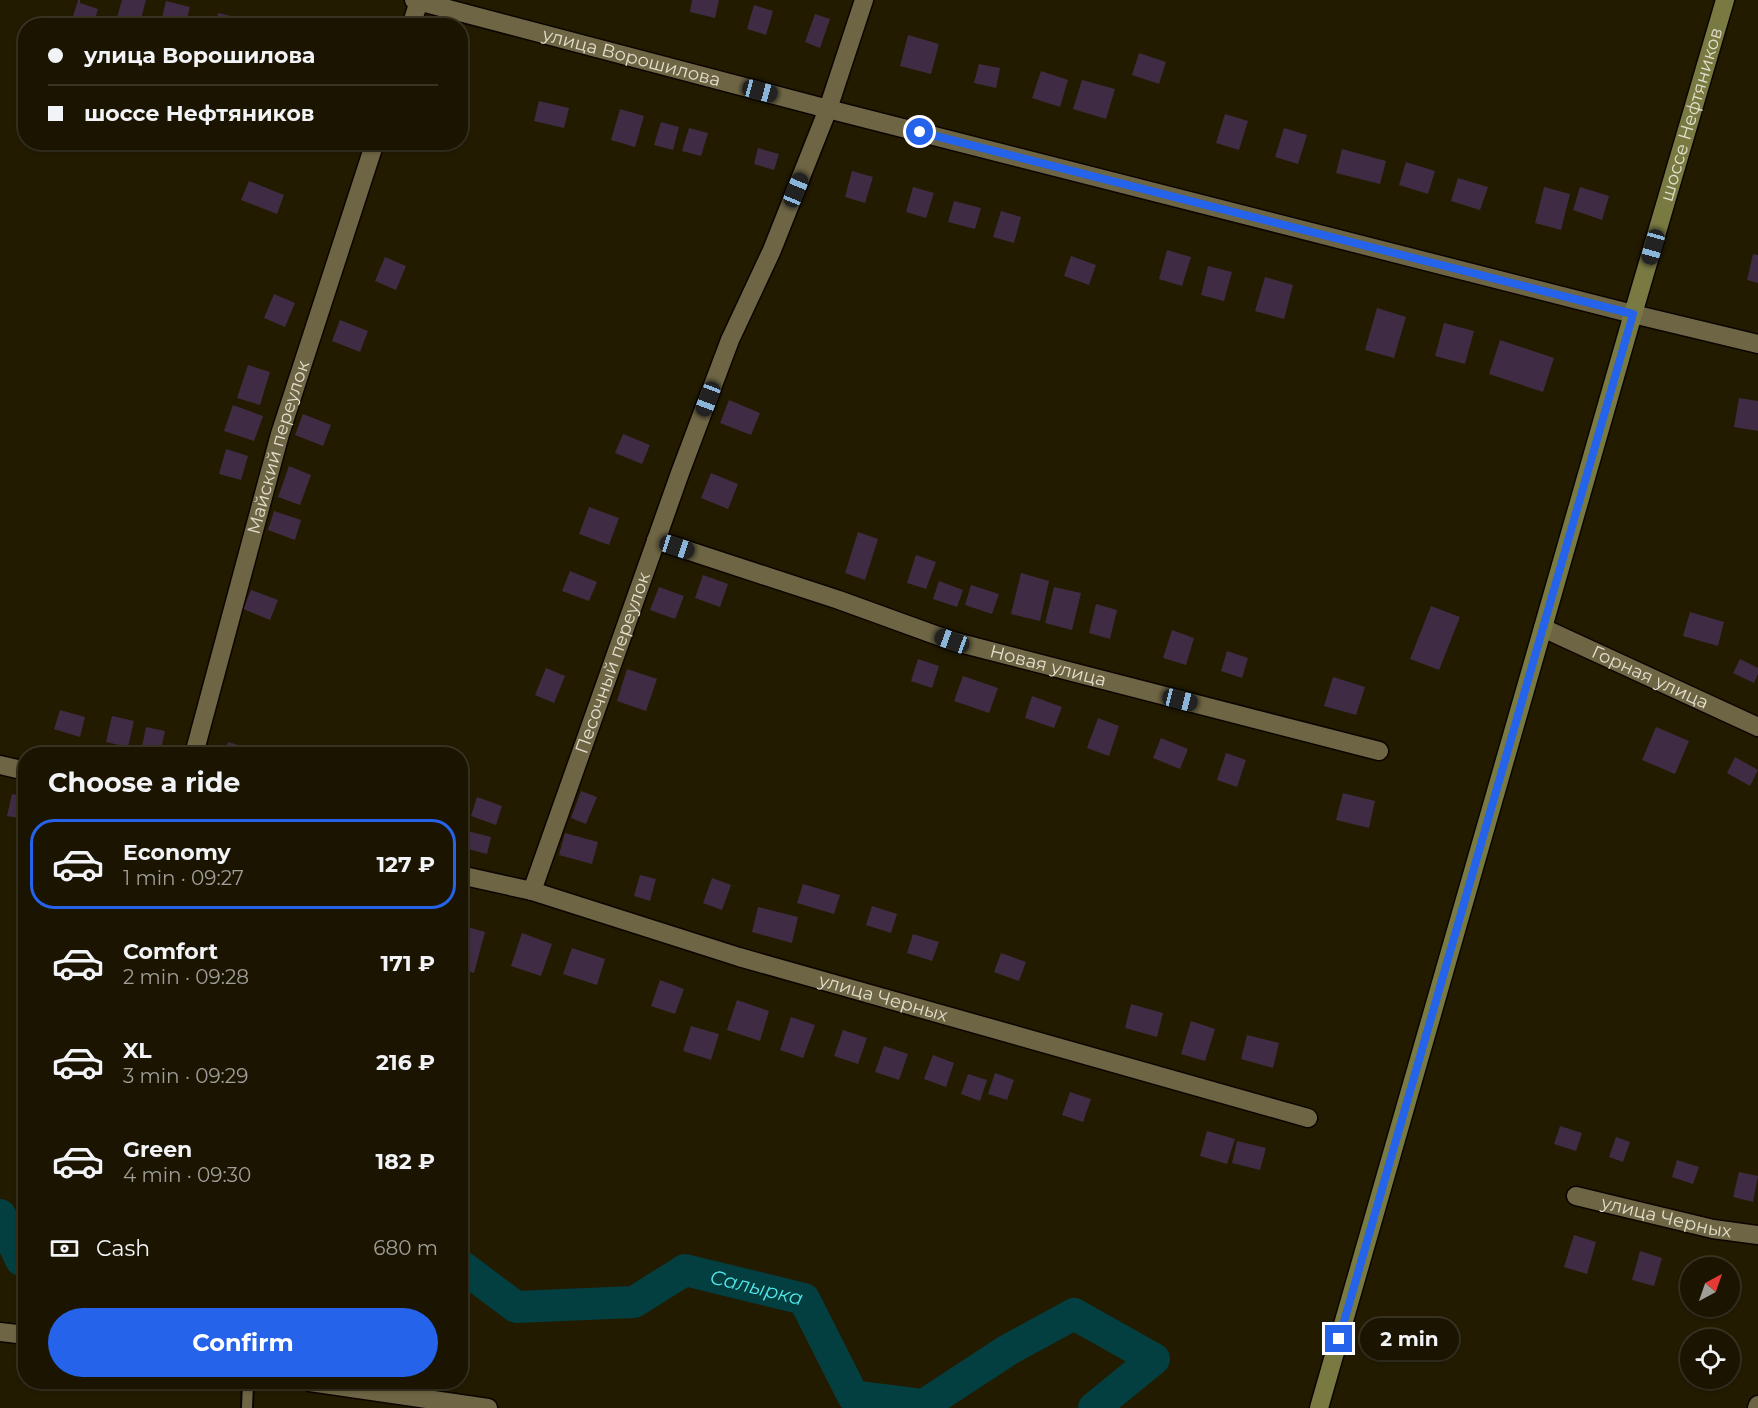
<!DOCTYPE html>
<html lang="en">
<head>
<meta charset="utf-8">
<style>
  :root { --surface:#1a1400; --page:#27210f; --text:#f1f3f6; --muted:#9f9e99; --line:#383322; --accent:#2563eb }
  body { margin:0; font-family:Montserrat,sans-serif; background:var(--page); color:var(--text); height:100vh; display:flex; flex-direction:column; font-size:22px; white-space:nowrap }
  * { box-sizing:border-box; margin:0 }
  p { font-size:20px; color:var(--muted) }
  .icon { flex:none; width:33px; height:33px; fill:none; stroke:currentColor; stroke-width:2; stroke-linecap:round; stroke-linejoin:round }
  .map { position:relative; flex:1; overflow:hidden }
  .side { position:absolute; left:18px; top:747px; width:450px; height:642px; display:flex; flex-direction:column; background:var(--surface); border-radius:24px; box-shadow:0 2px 4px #0004,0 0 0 2px var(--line) }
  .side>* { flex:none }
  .banner { position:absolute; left:18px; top:18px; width:450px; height:132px; border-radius:24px; box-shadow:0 2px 4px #0004,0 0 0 2px var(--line); display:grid; align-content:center; height:132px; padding:0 30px; background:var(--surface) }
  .needle { width:39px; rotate:40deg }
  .controls { position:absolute; left:1680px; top:1257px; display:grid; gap:12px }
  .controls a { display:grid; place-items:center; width:60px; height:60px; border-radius:50%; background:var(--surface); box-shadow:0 2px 4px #0004,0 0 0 2px var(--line); font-size:30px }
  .end { position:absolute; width:27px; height:27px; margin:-14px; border:8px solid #2563eb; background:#fff; box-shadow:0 0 0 3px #fff }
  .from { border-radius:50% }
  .bubble { position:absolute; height:42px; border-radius:21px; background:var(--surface); box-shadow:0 2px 4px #0004,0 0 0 2px var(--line); font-size:20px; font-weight:700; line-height:42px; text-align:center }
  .car { position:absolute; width:18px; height:36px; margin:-18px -9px; border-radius:8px; box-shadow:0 0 4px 2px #0007; background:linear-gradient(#222 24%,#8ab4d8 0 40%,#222 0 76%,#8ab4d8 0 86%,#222 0) }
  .banner b { display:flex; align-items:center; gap:21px; height:57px; font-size:22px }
  .banner b+b { border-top:2px solid var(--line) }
  .banner i { width:15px; height:15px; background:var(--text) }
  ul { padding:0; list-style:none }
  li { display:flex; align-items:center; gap:18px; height:90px; margin:0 12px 9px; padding:0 18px; border:3px solid transparent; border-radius:24px }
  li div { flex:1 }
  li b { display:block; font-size:22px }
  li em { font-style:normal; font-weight:700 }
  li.current { border-color:var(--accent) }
  li>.icon { width:54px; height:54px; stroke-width:1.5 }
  h2 { padding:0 30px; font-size:27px; line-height:72px }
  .pay { display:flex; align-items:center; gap:15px; height:66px; padding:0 30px; font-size:22px }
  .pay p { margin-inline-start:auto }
  .primary-button { display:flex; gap:12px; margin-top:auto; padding:12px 30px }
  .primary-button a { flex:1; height:69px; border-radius:36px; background:var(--accent); color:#fff; font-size:24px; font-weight:700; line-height:69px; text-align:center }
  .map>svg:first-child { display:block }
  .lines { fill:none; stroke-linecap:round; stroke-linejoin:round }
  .river { stroke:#033f40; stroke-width:32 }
  .building { fill:#3f2c44 }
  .lane-casing { stroke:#0c0500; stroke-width:14 }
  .street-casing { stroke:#0c0500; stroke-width:21 }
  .secondary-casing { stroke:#0c0500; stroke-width:21 }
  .lane { stroke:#6d6544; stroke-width:10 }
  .street { stroke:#6d6544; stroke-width:18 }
  .secondary { stroke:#787a42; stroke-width:18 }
  .route { stroke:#2563eb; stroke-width:8 }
  .labels { text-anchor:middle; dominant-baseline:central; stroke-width:6; stroke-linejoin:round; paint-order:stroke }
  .street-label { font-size:18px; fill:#e3dfcd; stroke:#090600 }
  .water-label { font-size:20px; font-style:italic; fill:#52e4e6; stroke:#090600 }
</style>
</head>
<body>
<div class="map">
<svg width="1758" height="1408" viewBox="0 0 1758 1408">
  <rect width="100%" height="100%" fill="#221b00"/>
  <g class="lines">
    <g class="river">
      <path d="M0,1215L21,1260L26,1259"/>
      <path id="s1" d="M460,1265L516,1307L634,1302L685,1270L804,1299L853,1396L924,1405L1008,1350L1074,1314L1154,1359L1094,1408"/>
    </g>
  </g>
  <path class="building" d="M78,0H80V3L98,9L93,26H70Z
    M122,0H146L139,26L116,21Z
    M692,0H719L715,18L690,12Z
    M166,1L190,7L185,26H160Z
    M754,5L773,11L766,35L747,29Z
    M218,13L256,22L255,26H215Z
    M815,14L830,19L820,48L805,42Z
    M908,35L939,44L931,74L900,66Z
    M1139,53L1166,62L1159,84L1132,75Z
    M979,64L1000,68L996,88L974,83Z
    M1041,71L1068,80L1060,107L1032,98Z
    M1082,80L1115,89L1106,119L1073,109Z
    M539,101L569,108L564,128L534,121Z
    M620,109L644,116L635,147L611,140Z
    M1225,114L1248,121L1239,150L1216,143Z
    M661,122L679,127L673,150L654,145Z
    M689,128L708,133L701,156L682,151Z
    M1284,128L1307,135L1298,164L1275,157Z
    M758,148L779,154L774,170L754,164Z
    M1342,149L1386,161L1380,184L1336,173Z
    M1406,162L1435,171L1428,194L1399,185Z
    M852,171L873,177L865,203L845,197Z
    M1458,178L1488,187L1480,210L1451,201Z
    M249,181L284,195L277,214L241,200Z
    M913,187L934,193L926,218L906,212Z
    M1544,187L1570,194L1561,230L1535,223Z
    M1580,187L1609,196L1602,220L1573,210Z
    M954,201L981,208L975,229L948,222Z
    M1001,211L1021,217L1014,243L993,237Z
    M1167,250L1191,257L1182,286L1159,279Z
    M1753,254L1758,255V283L1747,280Z
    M1071,256L1096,265L1089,285L1064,276Z
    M385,257L406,266L396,290L375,281Z
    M1208,266L1232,272L1224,301L1201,295Z
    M1265,277L1293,285L1284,319L1255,311Z
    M274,294L295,303L285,327L264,318Z
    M1377,308L1406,317L1394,358L1365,350Z
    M340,320L368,331L360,352L332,341Z
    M1444,323L1474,331L1465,364L1435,356Z
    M1500,340L1554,358L1543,392L1489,374Z
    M248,365L270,372L260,405L237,398Z
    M1739,398L1758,401V431L1734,427Z
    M729,400L760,413L751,435L720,423Z
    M233,405L263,416L254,441L224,431Z
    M303,414L331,425L323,446L295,435Z
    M623,434L650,445L642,464L615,453Z
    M226,449L248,456L241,480L219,474Z
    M289,466L311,475L300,505L278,497Z
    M711,473L738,484L728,509L701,498Z
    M589,507L619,518L609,545L579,534Z
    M274,511L301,520L295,540L268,530Z
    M858,532L878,539L865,580L845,573Z
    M916,555L936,562L926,589L907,583Z
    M570,571L597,582L589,601L562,591Z
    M1021,573L1049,581L1040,621L1011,614Z
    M703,575L728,584L720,607L695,598Z
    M939,581L963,590L957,607L933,599Z
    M971,585L999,594L992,614L965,605Z
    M659,587L684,596L675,619L650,610Z
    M1054,587L1081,593L1072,630L1045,623Z
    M251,590L278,600L270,620L243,609Z
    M1096,604L1117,610L1110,639L1089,633Z
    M1431,606L1460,617L1439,670L1410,659Z
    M1690,612L1724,622L1718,646L1683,636Z
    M1172,630L1194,638L1186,665L1163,658Z
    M1227,651L1248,658L1242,678L1221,671Z
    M918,659L939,666L932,688L911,681Z
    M1740,659L1758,668V674L1754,683L1733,673Z
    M546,668L565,676L554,703L535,695Z
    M627,669L657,679L646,711L617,701Z
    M963,676L998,688L989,713L954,701Z
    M1333,677L1365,687L1356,715L1324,706Z
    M1032,696L1062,707L1054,728L1025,718Z
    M60,710L85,717L80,737L54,729Z
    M112,716L134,721L128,747L106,742Z
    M1098,718L1119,726L1109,756L1087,748Z
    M146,727L165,731L160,754L141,751Z
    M1656,727L1689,741L1675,774L1642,760Z
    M1161,738L1188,749L1180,769L1153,758Z
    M228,742L248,748L246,754H224Z
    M1226,753L1246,760L1237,787L1217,780Z
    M1735,757L1758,770L1750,786L1727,773Z
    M581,791L597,797L586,824L571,818Z
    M1343,793L1375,801L1369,828L1336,820Z
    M12,794L26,797V819L7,816Z
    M477,797L502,806L496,825L471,816Z
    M460,829L491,837L487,854L460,847Z
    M565,833L598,842L592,864L559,855Z
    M640,875L656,879L650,901L634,896Z
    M712,878L731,885L722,910L703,903Z
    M803,884L840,895L834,914L797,903Z
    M872,906L897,914L891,933L866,925Z
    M758,907L798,917L792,943L752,932Z
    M460,925L485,932L474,973L460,969Z
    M522,933L552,944L541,976L511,966Z
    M913,934L939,942L932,961L907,953Z
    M572,948L605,959L597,985L563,974Z
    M1001,953L1026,962L1019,981L994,972Z
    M660,980L684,989L675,1014L651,1006Z
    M737,1000L769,1011L760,1041L727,1030Z
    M1131,1004L1163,1013L1157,1037L1125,1028Z
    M791,1017L815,1025L803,1058L780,1050Z
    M1191,1021L1215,1029L1205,1061L1181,1054Z
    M691,1026L719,1034L711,1060L683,1051Z
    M843,1030L867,1038L858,1064L834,1056Z
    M1247,1035L1279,1043L1273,1068L1241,1059Z
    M884,1046L908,1054L899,1080L875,1072Z
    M933,1055L954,1063L946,1087L924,1079Z
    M995,1073L1014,1080L1007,1100L988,1094Z
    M968,1074L987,1080L980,1101L961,1094Z
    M1070,1092L1091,1099L1083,1122L1062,1115Z
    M1560,1126L1582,1133L1576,1151L1554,1144Z
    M1207,1131L1235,1139L1227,1164L1200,1156Z
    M1616,1137L1630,1142L1623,1162L1609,1157Z
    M1237,1141L1266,1148L1260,1170L1232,1163Z
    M1677,1160L1699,1167L1693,1184L1672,1177Z
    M1739,1172L1758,1176L1753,1202L1733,1197Z
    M1574,1235L1596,1242L1587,1274L1564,1267Z
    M1640,1251L1662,1258L1654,1286L1632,1280Z"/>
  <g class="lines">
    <g class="lane-casing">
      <path id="lane" d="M247,1408L248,1382"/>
    </g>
    <g class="street-casing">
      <g id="street">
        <path id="s2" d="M414,0L828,109L1633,314L1758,344"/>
        <path d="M411,26L419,1"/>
        <path id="s3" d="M656,540L839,600L952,641L1379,751"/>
        <path id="s4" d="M1543,628L1758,727"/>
        <path id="s5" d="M194,754L280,434L375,142"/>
        <path d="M0,765L26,771"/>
        <path id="s6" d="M460,875L532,891L739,957L1308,1118"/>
        <path id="s7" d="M532,891L680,473L730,340L772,250L828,109L864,0"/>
        <path id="s8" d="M1576,1196L1713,1229L1758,1235"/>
        <path d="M0,1332L26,1335"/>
        <path d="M310,1382L488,1408"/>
        <path d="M1757,1408L1758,1405"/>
      </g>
    </g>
    <g class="secondary-casing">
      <g id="secondary">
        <path id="s9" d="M1319,1408L1633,314L1725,0"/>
      </g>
    </g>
    <use href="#lane" class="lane"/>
    <use href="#street" class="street"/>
    <use href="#secondary" class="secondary"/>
  </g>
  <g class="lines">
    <path class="route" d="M920,132L1633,314L1339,1339"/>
  </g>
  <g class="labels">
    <g class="street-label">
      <text stroke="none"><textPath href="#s2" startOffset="225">улица Ворошилова</textPath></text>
      <text stroke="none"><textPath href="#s9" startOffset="1346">шоссе Нефтяников</textPath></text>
      <text stroke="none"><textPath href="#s5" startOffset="318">Майский переулок</textPath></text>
      <text stroke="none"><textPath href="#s7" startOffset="242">Песочный переулок</textPath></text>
      <text stroke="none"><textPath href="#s3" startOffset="412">Новая улица</textPath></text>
      <text stroke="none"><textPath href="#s4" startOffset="118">Горная улица</textPath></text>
      <text stroke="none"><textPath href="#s6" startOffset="441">улица Черных</textPath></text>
      <text stroke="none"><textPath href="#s8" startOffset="93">улица Черных</textPath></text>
    </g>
    <g class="water-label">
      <text stroke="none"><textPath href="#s1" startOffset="322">Салырка</textPath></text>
    </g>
  </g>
</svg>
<div class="controls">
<a><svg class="needle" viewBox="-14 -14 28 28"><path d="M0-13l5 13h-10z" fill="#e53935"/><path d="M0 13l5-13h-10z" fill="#9f9e99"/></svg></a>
<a><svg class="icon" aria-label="locate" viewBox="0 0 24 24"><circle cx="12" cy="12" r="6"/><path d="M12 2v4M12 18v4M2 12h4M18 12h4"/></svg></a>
</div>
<i class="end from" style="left:920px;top:132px"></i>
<i class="end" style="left:1339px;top:1339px"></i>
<div class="bubble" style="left:1360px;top:1318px;width:99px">2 min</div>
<i class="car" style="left:760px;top:91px;rotate:105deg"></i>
<i class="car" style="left:796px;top:190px;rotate:22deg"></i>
<i class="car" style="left:1653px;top:247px;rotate:196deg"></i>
<i class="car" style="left:708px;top:399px;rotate:201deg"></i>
<i class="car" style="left:677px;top:547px;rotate:108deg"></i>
<i class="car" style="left:952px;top:641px;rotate:290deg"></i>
<i class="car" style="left:1180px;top:700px;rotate:104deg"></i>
<div class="banner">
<b><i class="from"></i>улица Ворошилова</b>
<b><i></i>шоссе Нефтяников</b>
</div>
<section class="side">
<h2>Choose a ride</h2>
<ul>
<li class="current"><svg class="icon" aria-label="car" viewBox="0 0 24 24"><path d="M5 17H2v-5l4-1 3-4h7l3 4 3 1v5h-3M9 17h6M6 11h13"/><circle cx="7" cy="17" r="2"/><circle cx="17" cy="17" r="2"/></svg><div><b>Economy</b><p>1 min · 09:27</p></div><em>127 ₽</em></li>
<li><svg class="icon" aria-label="car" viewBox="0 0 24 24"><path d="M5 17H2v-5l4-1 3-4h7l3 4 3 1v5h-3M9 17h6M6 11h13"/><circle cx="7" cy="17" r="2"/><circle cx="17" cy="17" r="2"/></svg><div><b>Comfort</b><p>2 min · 09:28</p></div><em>171 ₽</em></li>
<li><svg class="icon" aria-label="car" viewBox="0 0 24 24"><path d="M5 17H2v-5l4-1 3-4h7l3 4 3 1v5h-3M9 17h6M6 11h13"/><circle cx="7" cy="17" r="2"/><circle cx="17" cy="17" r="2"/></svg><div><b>XL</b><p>3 min · 09:29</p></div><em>216 ₽</em></li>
<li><svg class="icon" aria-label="car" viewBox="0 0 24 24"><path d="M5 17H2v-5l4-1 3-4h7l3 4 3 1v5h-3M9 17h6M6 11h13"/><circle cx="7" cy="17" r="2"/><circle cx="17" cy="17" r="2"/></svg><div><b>Green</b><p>4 min · 09:30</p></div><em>182 ₽</em></li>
</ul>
<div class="pay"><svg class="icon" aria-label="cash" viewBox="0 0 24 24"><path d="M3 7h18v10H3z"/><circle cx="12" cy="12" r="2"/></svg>Cash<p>680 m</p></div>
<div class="primary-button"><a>Confirm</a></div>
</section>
</div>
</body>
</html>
